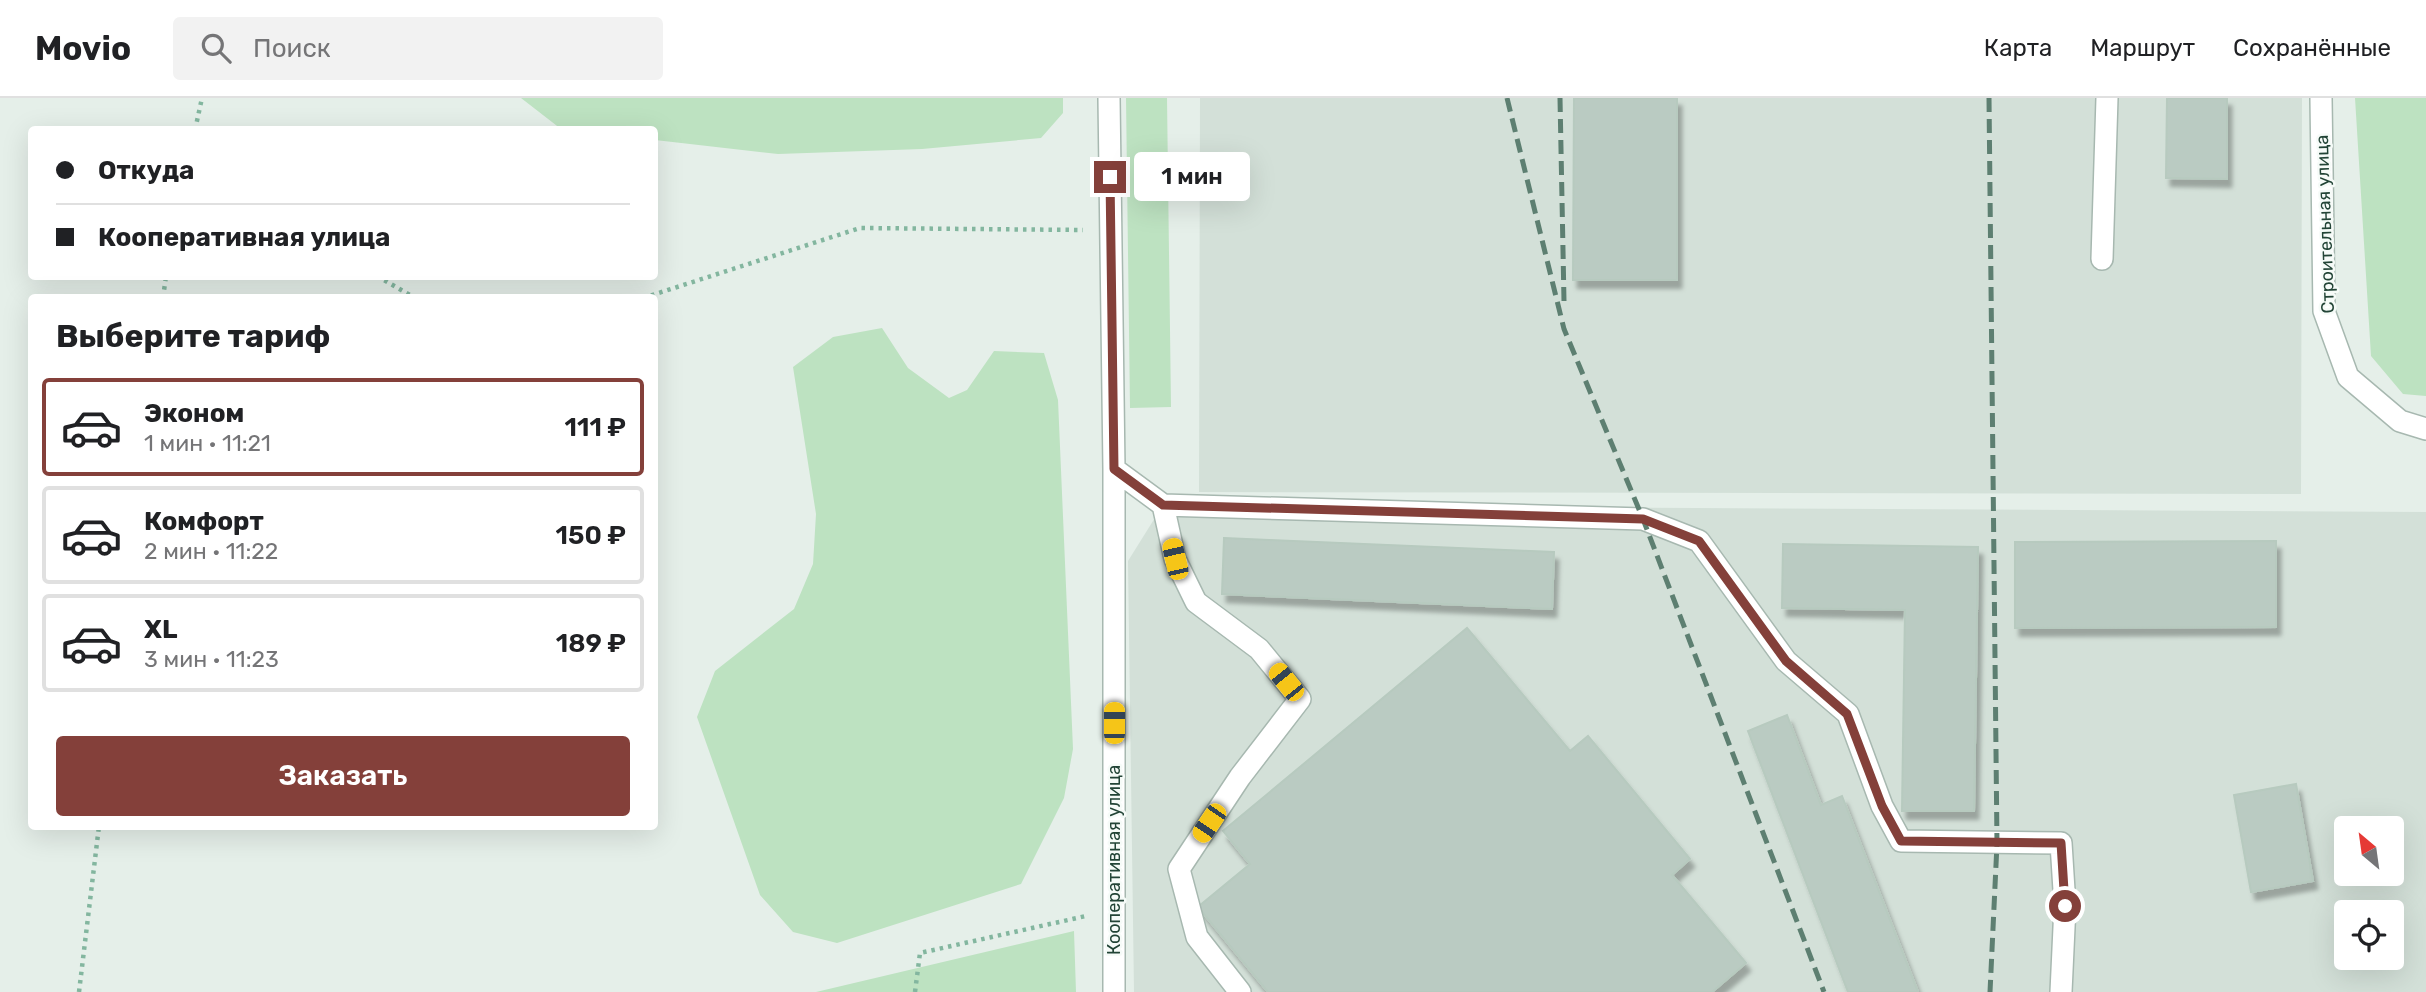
<!DOCTYPE html>
<html lang="ru">
<head>
<meta charset="utf-8">
<style>
  :root { --surface:#fff; --page:#f2f2f2; --text:#202124; --muted:#757577; --line:#e0e0e0; --accent:#84403a }
  body { margin:0; font-family:Rubik,sans-serif; background:var(--page); color:var(--text); height:100vh; display:flex; flex-direction:column; font-size:26px; white-space:nowrap }
  * { box-sizing:border-box; margin:0 }
  p { font-size:23px; color:var(--muted) }
  .icon { flex:none; width:38px; height:38px; fill:none; stroke:currentColor; stroke-width:2; stroke-linecap:round; stroke-linejoin:round }
  .map { position:relative; flex:1; overflow:hidden }
  .panel { position:absolute; left:28px; top:196px; width:630px; height:536px; display:flex; flex-direction:column; background:var(--surface); border-radius:7px; box-shadow:0 7px 28px #0002 }
  .panel>* { flex:none }
  .guide { position:absolute; left:28px; top:28px; width:630px; height:154px; border-radius:7px; box-shadow:0 7px 28px #0002; display:grid; align-content:center; height:154px; padding:0 28px; background:var(--surface) }
  .needle { width:46px; rotate:331deg }
  .fabs { position:absolute; left:2334px; top:718px; display:grid; gap:14px }
  .fabs a { display:grid; place-items:center; width:70px; height:70px; border-radius:7px; background:var(--surface); box-shadow:0 7px 28px #0002; font-size:35px }
  .end { position:absolute; width:32px; height:32px; margin:-16px; border:9px solid #84403a; background:#fff; box-shadow:0 0 0 4px #fff }
  .from { border-radius:50% }
  .bubble { position:absolute; height:49px; border-radius:7px; background:var(--surface); box-shadow:0 7px 28px #0002; font-size:23px; font-weight:600; line-height:49px; text-align:center }
  .car { position:absolute; width:21px; height:42px; margin:-21px -10px; border-radius:9px; box-shadow:0 0 5px 2px #0007; background:linear-gradient(#f5c518 24%,#345 0 40%,#f5c518 0 76%,#345 0 86%,#f5c518 0) }
  .guide b { display:flex; align-items:center; gap:24px; height:66px; font-size:26px }
  .guide b+b { border-top:2px solid var(--line) }
  .guide i { width:18px; height:18px; background:var(--text) }
  ul { padding:0; list-style:none }
  li { display:flex; align-items:center; gap:21px; height:98px; margin:0 14px 10px; padding:0 14px; border:4px solid var(--line); border-radius:7px }
  li div { flex:1 }
  li b { display:block; font-size:26px }
  li em { font-style:normal; font-weight:600 }
  li.selected { border-color:var(--accent) }
  li>.icon { width:63px; height:63px; stroke-width:1.5 }
  h2 { padding:0 28px; font-size:32px; line-height:84px }
  .primary-button { display:flex; gap:14px; margin-top:auto; padding:14px 28px }
  .primary-button a { flex:1; height:80px; border-radius:7px; background:var(--accent); color:#fff; font-size:28px; font-weight:600; line-height:80px; text-align:center }
  header { display:flex; align-items:center; gap:42px; box-sizing:border-box; height:98px; padding:0 35px; background:var(--surface); border-bottom:2px solid var(--line) }
  header strong { font-size:33px }
  nav { display:flex; gap:38px; margin-inline-start:auto; font-size:24px }
  .search { width:490px; height:63px; background:var(--page); display:flex; align-items:center; gap:18px; box-sizing:border-box; padding:0 24px; border-radius:7px; color:var(--muted); font-size:26px }
  .map>svg:first-child { display:block }
  .built { fill:#d3e0d8; fill-rule:evenodd }
  .green { fill:#bde2c1 }
  .building { fill:#bacbc2; stroke:#b7cabf; stroke-width:2; filter:url(#shadow) }
  .lines { fill:none; stroke-linecap:round; stroke-linejoin:round }
  .minor-casing { stroke:#a7b8b0; stroke-width:24 }
  .path { stroke:#83b69f; stroke-width:4.5; stroke-dasharray:3.5 5; stroke-linecap:butt }
  .minor { stroke:#fff; stroke-width:21 }
  .rail { stroke:#5d7f71; stroke-width:5; stroke-dasharray:14 7; stroke-linecap:butt }
  .route { stroke:#84403a; stroke-width:9 }
  .labels { text-anchor:middle; dominant-baseline:central; stroke-width:5; stroke-linejoin:round; paint-order:stroke }
  .street-label { font-size:18px; fill:#224436; stroke:#f6fbf8 }
</style>
</head>
<body>
<header>
<strong>Movio</strong>
<div class="search"><svg class="icon" aria-label="search" viewBox="0 0 24 24"><circle cx="10" cy="10" r="6"/><path d="M15 15l6 6"/></svg>Поиск</div>
<nav><a>Карта</a><a>Маршрут</a><a>Сохранённые</a></nav>
</header>
<div class="map">
<svg width="2426" height="894" viewBox="0 0 2426 894">
  <defs>
    <filter id="shadow"><feDropShadow dx="4.5" dy="8" stdDeviation="2" flood-color="#0004"/></filter>
  </defs>
  <rect width="100%" height="100%" fill="#e5efe9"/>
  <path class="built" d="M1200,0H2302L2301,396L1199,394Z
    M1163,407L2426,414V894H1134L1128,463ZM2347,730H2392V775H2347ZM2347,814H2392V859H2347Z"/>
  <path class="green" d="M521,0H1063V15L1041,40L922,51L778,56L655,42L654,32L561,31Z
    M1126,0H1167L1171,309L1130,310Z
    M2355,0H2426V298L2403,296L2371,258Z
    M882,230L908,270L949,300L967,292L994,253L1044,255L1058,302L1073,651L1064,700L1021,786L837,845L793,834L760,797L697,619L715,573L794,511L813,466L816,416L793,269L833,239Z
    M1074,833L1076,894H816Z"/>
  <path class="building" d="M1574,0H1677V182H1573Z
    M2167,0H2227V81L2166,80Z
    M1224,440L1554,454L1552,511L1222,496Z
    M2276,443V529L2015,530V444Z
    M1783,446L1978,449L1974,713H1902L1905,512L1782,510Z
    M1467,530L1570,653L1588,638L1690,761L1672,777L1746,865L1712,894H1268L1198,809L1250,766L1223,733Z
    M1787,617L1821,707L1842,698L1918,894H1848L1748,633Z
    M2296,686L2313,783L2251,794L2234,697Z"/>
  <g class="lines">
    <g class="minor-casing">
      <path id="minor" d="M1109,0L1114,371V894
        M2321,0L2324,213L2348,279L2400,323L2426,331
        M2102,161L2107,0
        M1114,371L1163,407L1175,461L1196,504L1259,551L1300,601L1240,679L1179,771L1197,839L1240,894
        M1163,407L1643,421L1699,443L1786,563L1848,616L1882,708L1901,743L2061,745L2065,808L2061,894"/>
    </g>
    <path class="path" d="M195,32L202,0
      M377,178L415,200
      M163,200L166,178
      M643,200L860,130L1083,132
      M79,894L99,728
      M915,894L920,855L1086,818"/>
    <use href="#minor" class="minor"/>
    <path class="rail" d="M1507,0L1564,231L1643,421L1824,894
      M1560,0L1564,203
      M1989,0L1997,746L1990,894"/>
  </g>
  <g class="lines">
    <path class="route" d="M1110,79L1114,371L1163,407L1643,421L1699,443L1786,563L1847,616L1882,708L1901,743L2061,745L2065,808"/>
  </g>
  <g class="labels">
    <g class="street-label">
      <text transform="translate(2325 126) rotate(-92)">Строительная улица</text>
      <text transform="translate(1114 762) rotate(-90)">Кооперативная улица</text>
    </g>
  </g>
</svg>
<div class="fabs">
<a><svg class="needle" viewBox="-14 -14 28 28"><path d="M0-13l5 13h-10z" fill="#e53935"/><path d="M0 13l5-13h-10z" fill="#757577"/></svg></a>
<a><svg class="icon" aria-label="locate" viewBox="0 0 24 24"><circle cx="12" cy="12" r="6"/><path d="M12 2v4M12 18v4M2 12h4M18 12h4"/></svg></a>
</div>
<i class="end from" style="left:2065px;top:808px"></i>
<i class="end" style="left:1110px;top:79px"></i>
<div class="bubble" style="left:1134px;top:54px;width:116px">1 мин</div>
<i class="car" style="left:1175px;top:461px;rotate:347deg"></i>
<i class="car" style="left:1286px;top:584px;rotate:321deg"></i>
<i class="car" style="left:1114px;top:625px;rotate:0deg"></i>
<i class="car" style="left:1209px;top:725px;rotate:214deg"></i>
<div class="guide">
<b><i class="from"></i>Откуда</b>
<b><i></i>Кооперативная улица</b>
</div>
<section class="panel">
<h2>Выберите тариф</h2>
<ul>
<li class="selected"><svg class="icon" aria-label="car" viewBox="0 0 24 24"><path d="M5 17H2v-5l4-1 3-4h7l3 4 3 1v5h-3M9 17h6M6 11h13"/><circle cx="7" cy="17" r="2"/><circle cx="17" cy="17" r="2"/></svg><div><b>Эконом</b><p>1 мин · 11:21</p></div><em>111 ₽</em></li>
<li><svg class="icon" aria-label="car" viewBox="0 0 24 24"><path d="M5 17H2v-5l4-1 3-4h7l3 4 3 1v5h-3M9 17h6M6 11h13"/><circle cx="7" cy="17" r="2"/><circle cx="17" cy="17" r="2"/></svg><div><b>Комфорт</b><p>2 мин · 11:22</p></div><em>150 ₽</em></li>
<li><svg class="icon" aria-label="car" viewBox="0 0 24 24"><path d="M5 17H2v-5l4-1 3-4h7l3 4 3 1v5h-3M9 17h6M6 11h13"/><circle cx="7" cy="17" r="2"/><circle cx="17" cy="17" r="2"/></svg><div><b>XL</b><p>3 мин · 11:23</p></div><em>189 ₽</em></li>
</ul>
<div class="primary-button"><a>Заказать</a></div>
</section>
</div>
</body>
</html>
